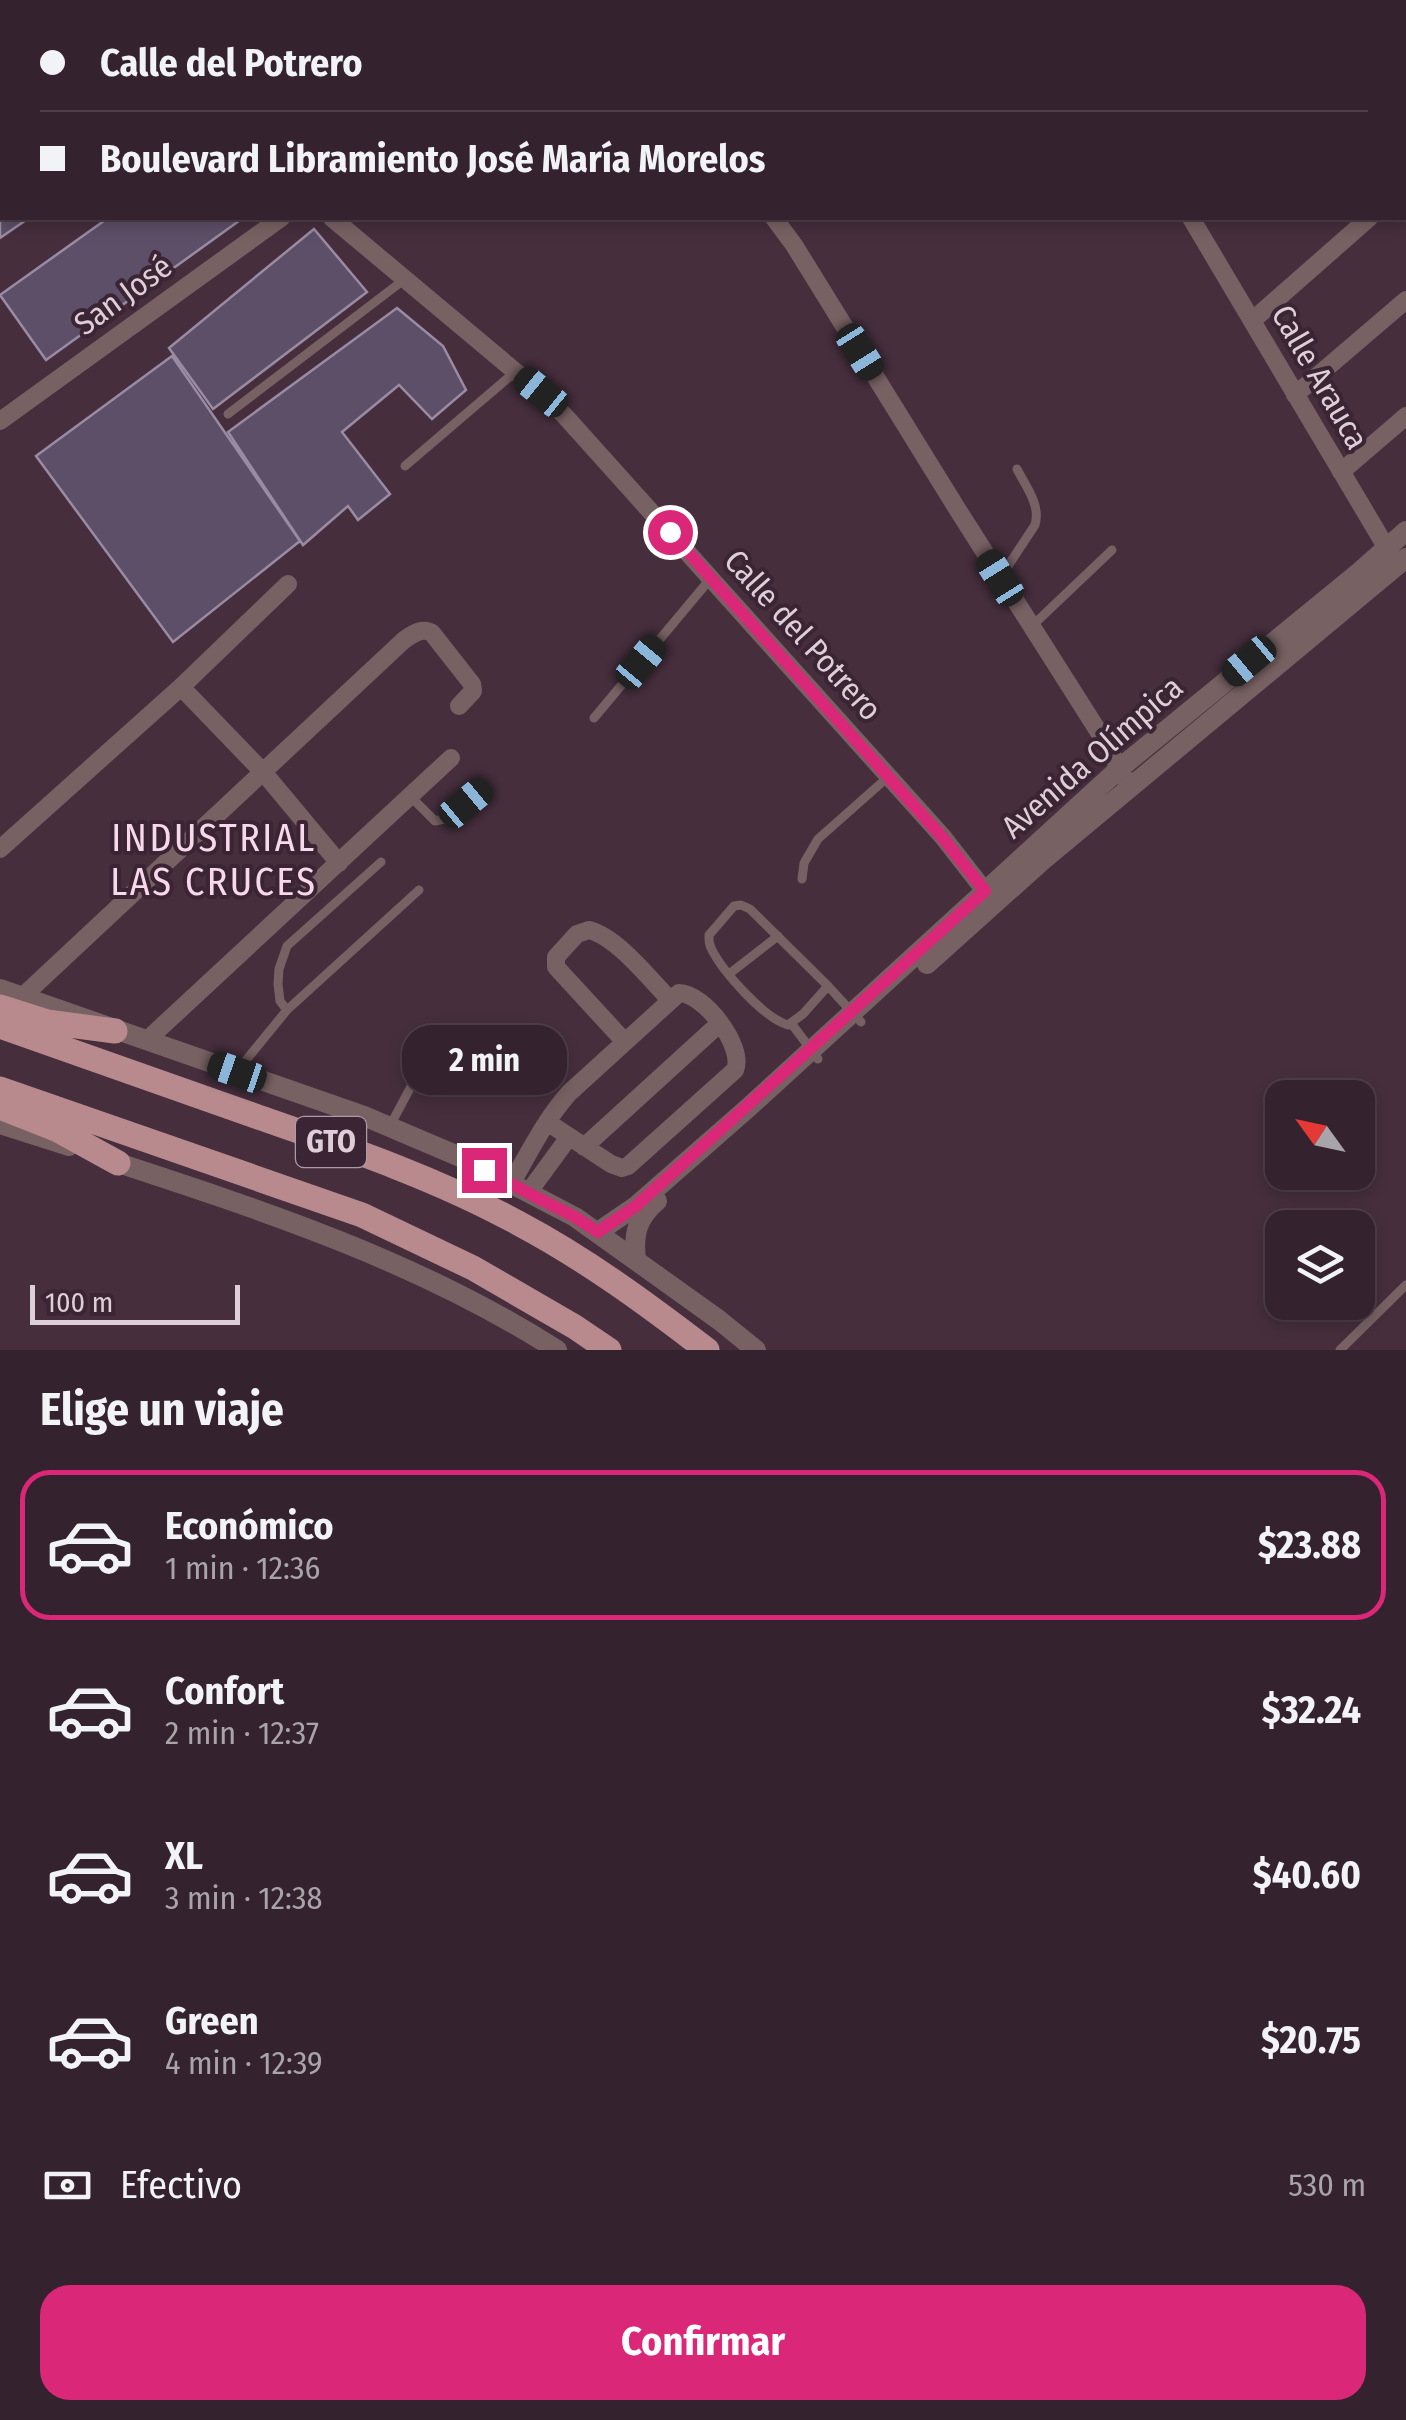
<!DOCTYPE html>
<html lang="es">
<head>
<meta charset="utf-8">
<style>
  :root { --surface:#34222e; --page:#3f2f3a; --text:#f1f3f6; --muted:#a9a4aa; --line:#4e3f4a; --accent:#db2777 }
  body { margin:0; font-family:"Fira Sans Condensed",sans-serif; background:var(--page); color:var(--text); height:100vh; display:flex; flex-direction:column; font-size:38px; white-space:nowrap }
  * { box-sizing:border-box; margin:0 }
  p { font-size:32px; color:var(--muted) }
  .icon { flex:none; width:55px; height:55px; fill:none; stroke:currentColor; stroke-width:2; stroke-linecap:round; stroke-linejoin:round }
  .map { position:relative; height:1350px; overflow:hidden }
  .sheet { display:flex; flex-direction:column; background:var(--surface); flex:1 }
  .sheet>* { flex:none }
  .guide { position:absolute; left:0px; top:0px; width:1408px; height:220px; box-shadow:0 5px 15px #0003,0 0 0 2px var(--line); display:grid; align-content:center; height:220px; padding:0 40px; background:var(--surface) }
  .needle { width:65px; rotate:303deg }
  .fabs { position:absolute; left:1265px; top:1080px; display:grid; gap:20px }
  .fabs a { display:grid; place-items:center; width:110px; height:110px; border-radius:20px; background:var(--surface); box-shadow:0 5px 15px #0003,0 0 0 2px var(--line); font-size:50px }
  .scale { position:absolute; left:30px; bottom:25px; width:210px; box-sizing:border-box; padding-left:10px; border:5px solid #ddced7; border-top:0; font-size:28px; line-height:35px; white-space:nowrap; color:#ddced7; -webkit-text-stroke:8px #3b2433; paint-order:stroke }
  .end { position:absolute; width:45px; height:45px; margin:-22px; border:12px solid #db2777; background:#fff; box-shadow:0 0 0 5px #fff }
  .from { border-radius:50% }
  .bubble { position:absolute; height:70px; border-radius:30px; background:var(--surface); box-shadow:0 5px 15px #0003,0 0 0 2px var(--line); font-size:32px; font-weight:700; line-height:70px; text-align:center }
  .car { position:absolute; width:30px; height:60px; margin:-30px -15px; border-radius:12px; box-shadow:0 0 8px 2px #0007; background:linear-gradient(#222 24%,#8ab4d8 0 40%,#222 0 76%,#8ab4d8 0 86%,#222 0) }
  .guide b { display:flex; align-items:center; gap:35px; height:95px; font-size:38px }
  .guide b+b { border-top:2px solid var(--line) }
  .guide i { width:25px; height:25px; background:var(--text) }
  ul { padding:0; list-style:none }
  li { display:flex; align-items:center; gap:30px; height:150px; margin:0 20px 15px; padding:0 20px; border:5px solid transparent; border-radius:30px }
  li div { flex:1 }
  li b { display:block; font-size:38px }
  li em { font-style:normal; font-weight:700 }
  li.selected { border-color:var(--accent) }
  li>.icon { width:90px; height:90px; stroke-width:1.5 }
  h2 { padding:0 40px; font-size:45px; line-height:120px }
  .pay { display:flex; align-items:center; gap:25px; height:110px; padding:0 40px; font-size:38px }
  .pay p { margin-inline-start:auto }
  .cta { display:flex; gap:20px; margin-top:auto; padding:20px 40px }
  .cta a { flex:1; height:115px; border-radius:30px; background:var(--accent); color:#fff; font-size:40px; font-weight:700; line-height:115px; text-align:center }
  .map>svg:first-child { display:block }
  .building { fill:#5d4f67; stroke:#9a8ba5; stroke-width:2.5 }
  .lines { fill:none; stroke-linecap:round; stroke-linejoin:round }
  .service { stroke:#786163; stroke-width:9 }
  .minor { stroke:#786163; stroke-width:18 }
  .tertiary { stroke:#786163; stroke-width:20 }
  .primary { stroke:#b88a8e; stroke-width:25 }
  .route { stroke:#db2777; stroke-width:12 }
  .labels { text-anchor:middle; dominant-baseline:central; stroke-width:8; stroke-linejoin:round; paint-order:stroke }
  .shield { fill:#3b2433; stroke:#ac9ba6; stroke-width:2.5 }
  .shield-label { font-size:30px; font-weight:bold; fill:#ddced7 }
  .street-label { font-size:32px; fill:#ddced7; stroke:#3b2433 }
  .quarter-label { font-size:38px; letter-spacing:2.5px; fill:#f7d9eb; stroke:#3b2433 }
</style>
</head>
<body>
<div class="map">
<svg width="1406" height="1350" viewBox="0 0 1406 1350">
  <rect width="100%" height="100%" fill="#462e3d"/>
  <path class="building" d="M343,0H393L390,2H340Z
    M2,132V218H29L0,238V134Z
    M108,218H243L46,360L0,295Z
    M314,229L367,292L213,409L169,348Z
    M397,308L443,346L466,390L432,419L399,385L342,432L390,494L358,520L348,506L303,545L228,432Z
    M172,356L300,541L173,642L36,456Z"/>
  <g class="lines">
    <path class="service" d="M401,2H402
      M228,414L405,279
      M405,466L515,372
      M1002,575L1035,525C1041,505 1026,487 1017,469
      M1032,626L1112,550
      M594,718L711,578
      M410,796L435,821L448,818L483,788
      M802,879L804,863L818,839L888,777
      M741,905L750,909L828,986L803,1014L788,1025C764,1018 724,973 712,950C709,944 709,942 709,935L734,906Z
      M729,974L778,936
      M828,986L861,1022
      M287,1010L280,1001L278,984L279,969L287,946L381,862
      M791,1023L818,1059
      M238,1070L287,1010L419,890
      M391,1124L424,1062L423,1034
      M1340,1350L1406,1285"/>
    <path class="minor" d="M68,0L71,2
      M608,0L610,2
      M1055,0L1057,2
      M901,2L904,0
      M1085,2L1087,0
      M1213,2L1216,0
      M1348,2L1350,0
      M0,122L2,120
      M1405,185H1406
      M332,218L541,393L564,415L943,837L985,891L996,900
      M774,218L794,245L956,507L1107,745L1126,781
      M1191,218L1392,557
      M1253,320L1369,218
      M1295,395L1406,300
      M0,421L281,218
      M1341,472L1406,416
      M181,687L264,773L339,863
      M0,849L181,687L288,584
      M22,997L404,640C413,634 422,627 432,633L472,684L473,691L459,706
      M146,1041L451,758
      M625,1042L556,967V957L577,934L589,930C617,937 650,979 670,1000
      M584,1147L719,1024
      M511,1184C529,1153 545,1120 569,1093L679,993C704,993 745,1047 735,1070L628,1166L622,1168L611,1164L547,1122
      M528,1193L569,1137"/>
    <path class="tertiary" d="M927,964L1043,860L1406,558
      M0,989L364,1116L458,1156L575,1217L719,1320L756,1350
      M0,1124L69,1146
      M106,1159C262,1210 418,1261 557,1350
      M598,1232L636,1206L749,1107L1120,768L1357,574L1406,531
      M636,1260C633,1234 637,1218 657,1201"/>
    <path class="primary" d="M0,1007L47,1022L115,1031
      M0,1026C86,1056 172,1087 258,1117C347,1148 436,1178 518,1223C586,1259 647,1304 707,1350
      M0,1089L362,1215L473,1268L575,1327L609,1350
      M0,1107L58,1130L118,1163"/>
  </g>
  <g class="lines">
    <path class="route" d="M484,1170L575,1217L598,1232L636,1206L985,891L942,837L670,532"/>
  </g>
  <g class="labels">
    <rect class="shield" x="296" y="1117" width="70" height="50" rx="8"/>
    <g class="shield-label">
      <text x="331" y="1142">GTO</text>
    </g>
    <g class="street-label">
      <text transform="translate(123 295) rotate(-36)">San José</text>
      <text transform="translate(1320 377) rotate(60)">Calle Arauca</text>
      <text transform="translate(803 635) rotate(48)">Calle del Potrero</text>
      <text transform="translate(1092 757) rotate(-41)">Avenida Olímpica</text>
    </g>
    <g class="quarter-label">
      <text x="214" y="838">INDUSTRIAL<tspan x="214" dy="44">LAS CRUCES</tspan></text>
    </g>
  </g>
</svg>
<div class="fabs">
<a><svg class="needle" viewBox="-14 -14 28 28"><path d="M0-13l5 13h-10z" fill="#e53935"/><path d="M0 13l5-13h-10z" fill="#a9a4aa"/></svg></a>
<a><svg class="icon" aria-label="layers" viewBox="0 0 24 24"><path d="M12 4l9 5-9 5-9-5zM3 14l9 5 9-5"/></svg></a>
</div>
<div class="scale">100 m</div>
<i class="end from" style="left:670px;top:532px"></i>
<i class="end" style="left:484px;top:1170px"></i>
<div class="bubble" style="left:402px;top:1025px;width:165px">2 min</div>
<i class="car" style="left:860px;top:352px;rotate:148deg"></i>
<i class="car" style="left:541px;top:392px;rotate:309deg"></i>
<i class="car" style="left:1000px;top:578px;rotate:328deg"></i>
<i class="car" style="left:1249px;top:661px;rotate:230deg"></i>
<i class="car" style="left:641px;top:662px;rotate:40deg"></i>
<i class="car" style="left:466px;top:803px;rotate:50deg"></i>
<i class="car" style="left:237px;top:1072px;rotate:289deg"></i>
<div class="guide">
<b><i class="from"></i>Calle del Potrero</b>
<b><i></i>Boulevard Libramiento José María Morelos</b>
</div>
</div>
<section class="sheet">
<h2>Elige un viaje</h2>
<ul>
<li class="selected"><svg class="icon" aria-label="car" viewBox="0 0 24 24"><path d="M5 17H2v-5l4-1 3-4h7l3 4 3 1v5h-3M9 17h6M6 11h13"/><circle cx="7" cy="17" r="2"/><circle cx="17" cy="17" r="2"/></svg><div><b>Económico</b><p>1 min · 12:36</p></div><em>$23.88</em></li>
<li><svg class="icon" aria-label="car" viewBox="0 0 24 24"><path d="M5 17H2v-5l4-1 3-4h7l3 4 3 1v5h-3M9 17h6M6 11h13"/><circle cx="7" cy="17" r="2"/><circle cx="17" cy="17" r="2"/></svg><div><b>Confort</b><p>2 min · 12:37</p></div><em>$32.24</em></li>
<li><svg class="icon" aria-label="car" viewBox="0 0 24 24"><path d="M5 17H2v-5l4-1 3-4h7l3 4 3 1v5h-3M9 17h6M6 11h13"/><circle cx="7" cy="17" r="2"/><circle cx="17" cy="17" r="2"/></svg><div><b>XL</b><p>3 min · 12:38</p></div><em>$40.60</em></li>
<li><svg class="icon" aria-label="car" viewBox="0 0 24 24"><path d="M5 17H2v-5l4-1 3-4h7l3 4 3 1v5h-3M9 17h6M6 11h13"/><circle cx="7" cy="17" r="2"/><circle cx="17" cy="17" r="2"/></svg><div><b>Green</b><p>4 min · 12:39</p></div><em>$20.75</em></li>
</ul>
<div class="pay"><svg class="icon" aria-label="cash" viewBox="0 0 24 24"><path d="M3 7h18v10H3z"/><circle cx="12" cy="12" r="2"/></svg>Efectivo<p>530 m</p></div>
<div class="cta"><a>Confirmar</a></div>
</section>
</body>
</html>
